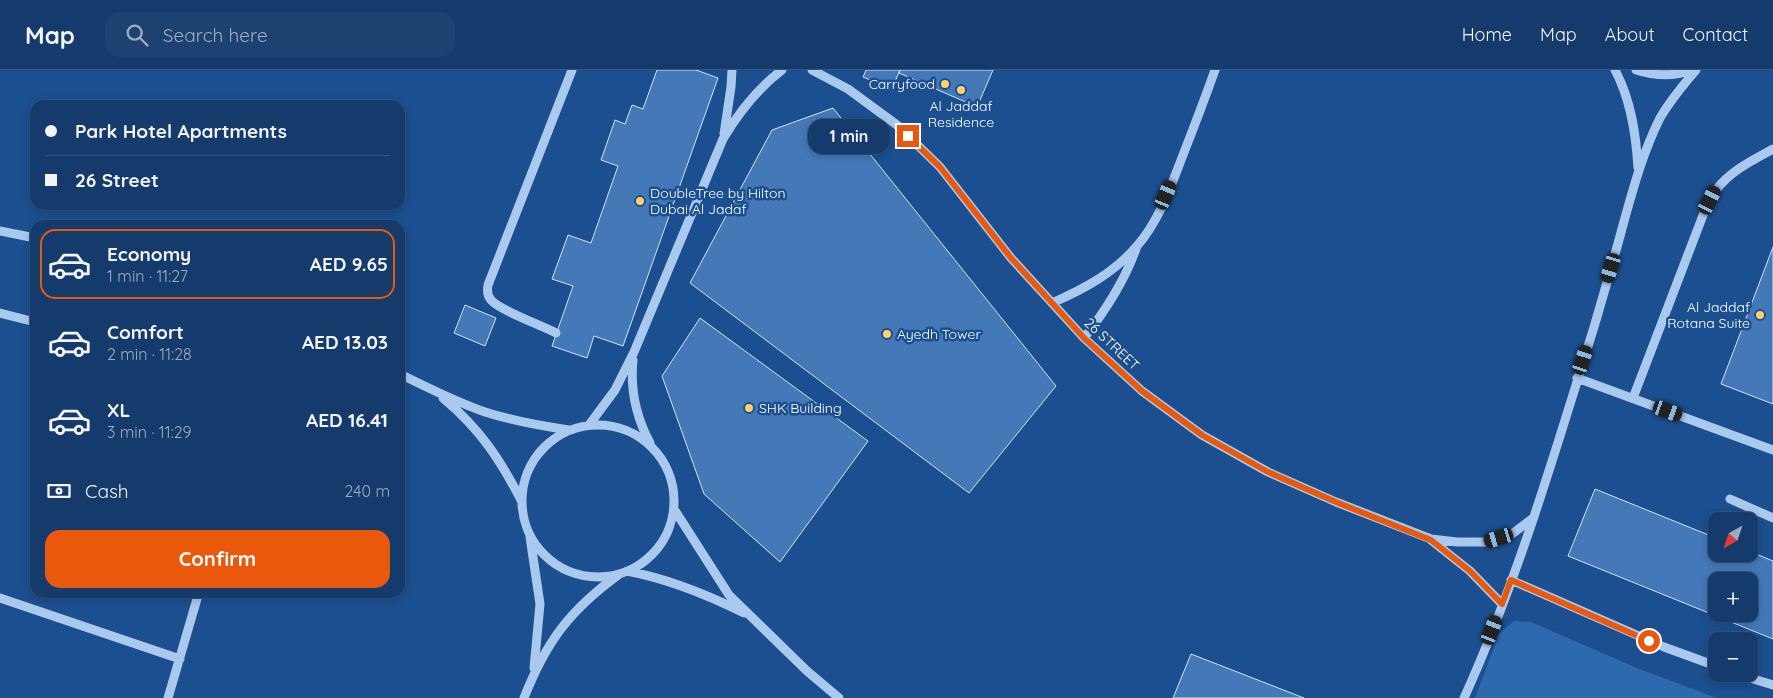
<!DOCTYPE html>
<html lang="en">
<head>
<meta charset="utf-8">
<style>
  :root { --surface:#143b6b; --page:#1d4271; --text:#f1f3f6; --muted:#9dadc1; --line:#33557e; --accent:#ea580c }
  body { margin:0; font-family:Quicksand,sans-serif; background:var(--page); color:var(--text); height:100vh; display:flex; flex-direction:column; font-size:19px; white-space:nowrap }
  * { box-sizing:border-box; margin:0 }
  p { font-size:16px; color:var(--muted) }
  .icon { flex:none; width:28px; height:28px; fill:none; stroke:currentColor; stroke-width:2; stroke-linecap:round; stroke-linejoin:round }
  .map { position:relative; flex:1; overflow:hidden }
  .panel { position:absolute; left:30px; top:150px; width:375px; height:378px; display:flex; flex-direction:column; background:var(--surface); border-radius:15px; box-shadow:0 2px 8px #0003,0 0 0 1px var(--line) }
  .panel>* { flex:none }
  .guide { position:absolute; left:30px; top:30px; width:375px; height:110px; border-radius:15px; box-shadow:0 2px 8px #0003,0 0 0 1px var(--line); display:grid; align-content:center; height:110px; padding:0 15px; background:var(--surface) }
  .needle { width:32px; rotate:220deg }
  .controls { position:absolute; left:1708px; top:442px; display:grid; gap:10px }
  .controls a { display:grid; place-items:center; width:50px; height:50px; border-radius:10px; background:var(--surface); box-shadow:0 2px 8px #0003,0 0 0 1px var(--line); font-size:25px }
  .end { position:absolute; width:22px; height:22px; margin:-11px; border:6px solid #ea580c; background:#fff; box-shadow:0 0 0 2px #fff }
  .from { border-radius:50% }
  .bubble { position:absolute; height:35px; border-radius:15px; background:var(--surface); box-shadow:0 2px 8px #0003,0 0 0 1px var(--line); font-size:16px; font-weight:700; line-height:35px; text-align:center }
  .car { position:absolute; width:15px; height:30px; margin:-15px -8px; border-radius:6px; box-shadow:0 0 4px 1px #0007; background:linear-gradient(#222 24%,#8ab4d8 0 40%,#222 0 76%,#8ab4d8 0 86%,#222 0) }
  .guide b { display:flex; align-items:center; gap:18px; height:48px; font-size:19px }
  .guide b+b { border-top:1px solid var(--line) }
  .guide i { width:12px; height:12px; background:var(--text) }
  ul { padding:9px 0 0; list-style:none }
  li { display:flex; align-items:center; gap:15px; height:70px; margin:0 10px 8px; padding:0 5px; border:2px solid transparent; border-radius:15px }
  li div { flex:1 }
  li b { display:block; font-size:19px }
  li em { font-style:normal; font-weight:700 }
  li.current { border-color:var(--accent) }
  li>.icon { width:45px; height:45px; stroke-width:1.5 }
  .pay { display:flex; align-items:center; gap:12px; height:55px; padding:0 15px; font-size:19px }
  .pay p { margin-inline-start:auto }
  .primary-button { display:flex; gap:10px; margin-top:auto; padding:10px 15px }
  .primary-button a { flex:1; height:58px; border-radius:15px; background:var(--accent); color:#fff; font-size:20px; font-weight:700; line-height:58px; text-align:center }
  header { display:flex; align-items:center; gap:30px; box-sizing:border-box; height:70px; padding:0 25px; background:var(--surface); border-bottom:1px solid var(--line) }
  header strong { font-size:24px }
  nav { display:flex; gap:28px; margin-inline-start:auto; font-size:18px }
  .search { width:350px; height:45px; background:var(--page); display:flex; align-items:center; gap:12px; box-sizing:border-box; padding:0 18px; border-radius:15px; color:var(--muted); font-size:19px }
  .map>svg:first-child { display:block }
  .green { fill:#2e69ad }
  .building { fill:#4478b7; stroke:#cfe3fa; fill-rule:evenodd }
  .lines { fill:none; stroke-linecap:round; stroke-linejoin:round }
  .minor { stroke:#a9c9ee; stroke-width:9 }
  .route { stroke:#ea580c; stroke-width:6 }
  .poi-dot { fill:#ffd166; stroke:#1b4f8f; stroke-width:2 }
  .labels { text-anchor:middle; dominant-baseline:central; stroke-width:5; stroke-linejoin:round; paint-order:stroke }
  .poi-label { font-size:14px; fill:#fff; stroke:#1b4f8f; text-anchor:start }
  .street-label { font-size:14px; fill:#fff; stroke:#1b4f8f }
</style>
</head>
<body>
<header>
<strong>Map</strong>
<div class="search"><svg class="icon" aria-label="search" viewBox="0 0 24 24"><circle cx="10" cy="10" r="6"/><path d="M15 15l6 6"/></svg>Search here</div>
<nav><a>Home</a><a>Map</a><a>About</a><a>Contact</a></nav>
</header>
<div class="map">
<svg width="1773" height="628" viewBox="0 0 1773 628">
  <rect width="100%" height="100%" fill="#1b4f8f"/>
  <path class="green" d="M1514,551L1531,552L1637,598L1717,628H1475L1499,564Z"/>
  <path class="building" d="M657,0H696L718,8L623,276L594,266L587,288L552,276L573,216L552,209L568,165L591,173L618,96L601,90L615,50L625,54L632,35L643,39Z
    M866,0H900L892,19L863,7Z
    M900,0H993L977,37L899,3Z
    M833,38L1056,316L969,423L690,213L772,60Z
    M1773,177V334L1721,314Z
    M465,235L496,248L485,276L454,263Z
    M700,248L868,371L780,492L704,424L662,306Z
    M1595,419L1716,468V484H1749V481L1773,491V569L1568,486ZM1716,511H1749V544H1716Z
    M1191,584L1304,628H1173Z"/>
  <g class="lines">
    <path class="minor" d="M812,0L848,19L897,55L940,97L1011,188L1084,268L1142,321L1202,365L1268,402L1336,432L1431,469L1457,472H1486L1512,464L1533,448
      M1615,0C1631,30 1636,64 1638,98
      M1636,0C1655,6 1673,7 1692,0
      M724,64L731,17L732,0
      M0,161L35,168
      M1052,233C1084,219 1114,203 1137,176C1159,151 1171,116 1183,85C1194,57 1205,28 1215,0
      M0,243L35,252
      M556,263C543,256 499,240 491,230C487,226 487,221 488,215L572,0
      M1084,268C1106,240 1124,212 1136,179
      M633,290C630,320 636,347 650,373
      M400,304C428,318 456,332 485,342C513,351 541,356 569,360
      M1577,308L1773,380
      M443,328C480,359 500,389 522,432
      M1633,328L1705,140C1708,134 1711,126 1716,120C1730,101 1753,90 1773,79
      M589,355L615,320L634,282L723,69C739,42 757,19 782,0
      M522 431a76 76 0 1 1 152 0a76 76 0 1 1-152 0Z
      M1730,429L1773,448
      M674,439L729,525L807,601L839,628
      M530,467L540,534L534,598
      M1431,470L1470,501L1502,534
      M627,501C669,509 706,524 744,543
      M1511,510L1664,577L1716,596
      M0,528L180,589
      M1737,604L1773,615
      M168,628L199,522
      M524,628C546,572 569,541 618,505
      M1464,628C1518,509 1555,382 1594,257C1604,223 1614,189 1623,155C1633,119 1643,82 1660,48C1670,31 1683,15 1696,0"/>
  </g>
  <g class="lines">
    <path class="route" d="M908,66L940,97L1011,188L1084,268L1142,321L1202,365L1268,402L1336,432L1431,470L1470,501L1502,534L1511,510L1649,571"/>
  </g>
  <g class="poi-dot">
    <circle cx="945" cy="14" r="5"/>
    <circle cx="961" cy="20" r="5"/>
    <circle cx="640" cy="131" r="5"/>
    <circle cx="1760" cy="245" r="5"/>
    <circle cx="887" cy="264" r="5"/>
    <circle cx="749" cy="338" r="5"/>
  </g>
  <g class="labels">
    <g class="poi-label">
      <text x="935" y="14" text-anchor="end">Carryfood</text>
      <text x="961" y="36" text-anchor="middle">Al Jaddaf<tspan x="961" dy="16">Residence</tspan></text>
      <text x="650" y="123">DoubleTree by Hilton<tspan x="650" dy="16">Dubai Al Jadaf</tspan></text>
      <text x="1750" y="237" text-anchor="end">Al Jaddaf<tspan x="1750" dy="16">Rotana Suite</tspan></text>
      <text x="897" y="264">Ayedh Tower</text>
      <text x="759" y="338">SHK Building</text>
    </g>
    <g class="street-label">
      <text transform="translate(1112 274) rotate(43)">26 STREET</text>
    </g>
  </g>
</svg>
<div class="controls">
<a><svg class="needle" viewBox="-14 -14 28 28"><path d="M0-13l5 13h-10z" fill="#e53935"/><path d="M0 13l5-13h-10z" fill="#9dadc1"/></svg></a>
<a>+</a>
<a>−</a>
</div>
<i class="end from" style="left:1649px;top:571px"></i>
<i class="end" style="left:908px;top:66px"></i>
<div class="bubble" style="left:808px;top:49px;width:82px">1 min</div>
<i class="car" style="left:1166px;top:125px;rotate:23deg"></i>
<i class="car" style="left:1710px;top:130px;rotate:27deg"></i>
<i class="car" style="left:1611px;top:198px;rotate:197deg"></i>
<i class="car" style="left:1583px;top:290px;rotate:18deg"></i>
<i class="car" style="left:1668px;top:341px;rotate:110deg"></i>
<i class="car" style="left:1499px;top:468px;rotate:253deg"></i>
<i class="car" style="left:1492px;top:560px;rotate:21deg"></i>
<div class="guide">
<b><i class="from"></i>Park Hotel Apartments</b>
<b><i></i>26 Street</b>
</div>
<section class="panel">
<ul>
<li class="current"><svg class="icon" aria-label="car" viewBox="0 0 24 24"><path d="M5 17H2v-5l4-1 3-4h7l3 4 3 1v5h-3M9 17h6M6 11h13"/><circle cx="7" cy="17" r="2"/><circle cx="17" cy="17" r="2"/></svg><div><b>Economy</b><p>1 min · 11:27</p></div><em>AED 9.65</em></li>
<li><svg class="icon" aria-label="car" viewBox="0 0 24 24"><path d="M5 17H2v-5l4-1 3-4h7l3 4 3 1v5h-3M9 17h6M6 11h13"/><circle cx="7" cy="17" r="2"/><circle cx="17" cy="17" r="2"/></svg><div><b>Comfort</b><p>2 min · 11:28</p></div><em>AED 13.03</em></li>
<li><svg class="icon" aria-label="car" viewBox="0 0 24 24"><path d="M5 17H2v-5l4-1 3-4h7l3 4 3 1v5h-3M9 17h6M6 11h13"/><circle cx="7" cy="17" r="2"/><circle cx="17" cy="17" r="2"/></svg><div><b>XL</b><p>3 min · 11:29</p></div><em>AED 16.41</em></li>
</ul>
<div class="pay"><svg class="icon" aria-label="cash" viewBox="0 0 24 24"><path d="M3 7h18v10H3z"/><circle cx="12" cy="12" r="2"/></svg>Cash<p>240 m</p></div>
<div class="primary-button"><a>Confirm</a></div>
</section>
</div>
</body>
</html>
